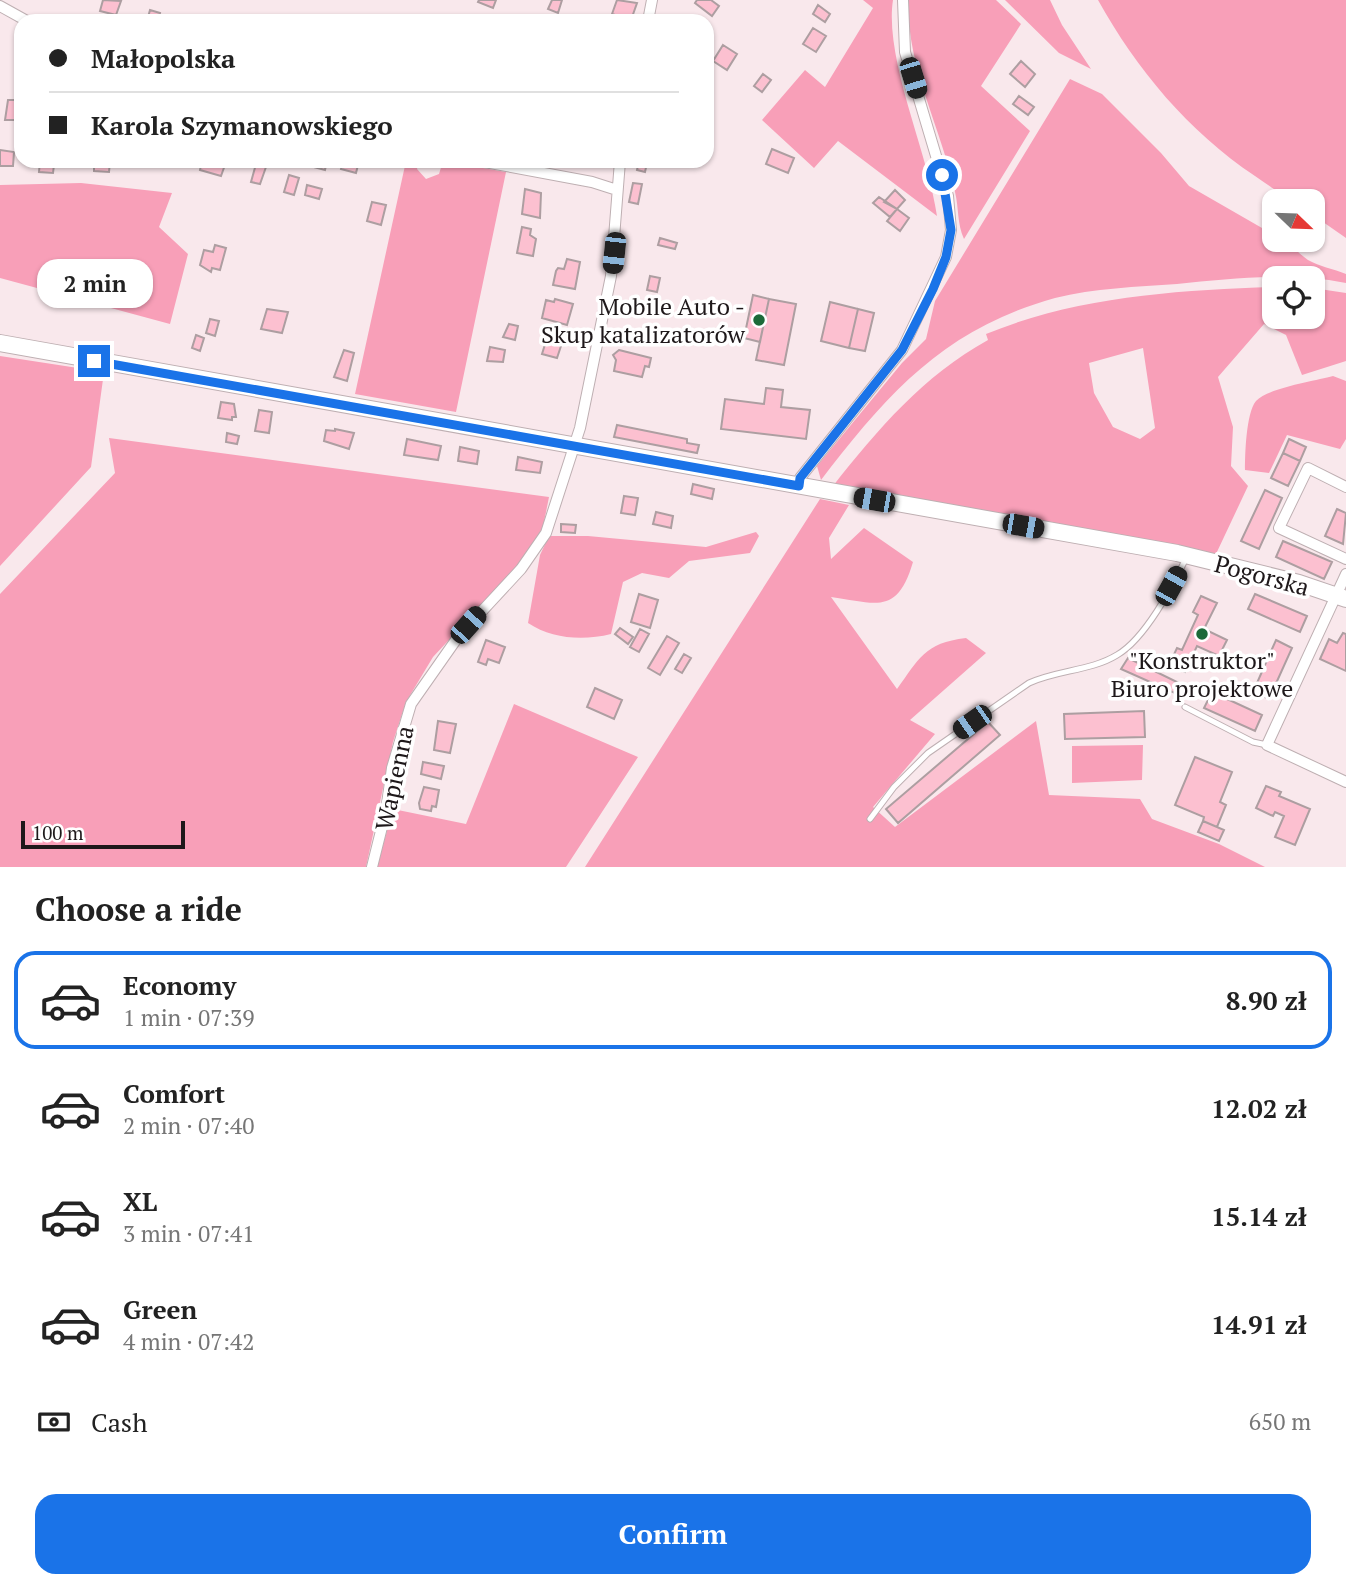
<!DOCTYPE html>
<html lang="en">
<head>
<meta charset="utf-8">
<style>
  :root { --surface:#fff; --page:#f6f6f6; --text:#222; --muted:#767676; --line:#e0e0e0; --accent:#1a73e8 }
  body { margin:0; font-family:"PT Serif",serif; background:var(--page); color:var(--text); height:100vh; display:flex; flex-direction:column; font-size:26px; white-space:nowrap }
  * { box-sizing:border-box; margin:0 }
  p { font-size:23px; color:var(--muted) }
  .icon { flex:none; width:38px; height:38px; fill:none; stroke:currentColor; stroke-width:2; stroke-linecap:round; stroke-linejoin:round }
  .map { position:relative; height:867px; overflow:hidden }
  .drawer { display:flex; flex-direction:column; background:var(--surface); flex:1 }
  .drawer>* { flex:none }
  .hud { position:absolute; left:14px; top:14px; width:700px; height:154px; border-radius:21px; box-shadow:0 2px 5px #0004; display:grid; align-content:center; height:154px; padding:0 35px; background:var(--surface) }
  .needle { width:46px; rotate:113deg }
  .controls { position:absolute; left:1262px; top:189px; display:grid; gap:14px }
  .controls a { display:grid; place-items:center; width:63px; height:63px; border-radius:14px; background:var(--surface); box-shadow:0 2px 5px #0004; font-size:35px }
  .scale { position:absolute; left:21px; bottom:18px; width:164px; box-sizing:border-box; padding-left:7px; border:4px solid #1e181a; border-top:0; font-size:19px; line-height:24px; white-space:nowrap; color:#1e181a; -webkit-text-stroke:5px #fff; paint-order:stroke }
  .end { position:absolute; width:32px; height:32px; margin:-16px; border:9px solid #1a73e8; background:#fff; box-shadow:0 0 0 4px #fff }
  .from { border-radius:50% }
  .bubble { position:absolute; height:49px; border-radius:21px; background:var(--surface); box-shadow:0 2px 5px #0004; font-size:23px; font-weight:700; line-height:49px; text-align:center }
  .car { position:absolute; width:21px; height:42px; margin:-21px -10px; border-radius:9px; box-shadow:0 0 5px 2px #0007; background:linear-gradient(#222 24%,#8ab4d8 0 40%,#222 0 76%,#8ab4d8 0 86%,#222 0) }
  .hud b { display:flex; align-items:center; gap:24px; height:66px; font-size:26px }
  .hud b+b { border-top:2px solid var(--line) }
  .hud i { width:18px; height:18px; background:var(--text) }
  ul { padding:0; list-style:none }
  li { display:flex; align-items:center; gap:21px; height:98px; margin:0 14px 10px; padding:0 21px; border:4px solid transparent; border-radius:21px }
  li div { flex:1 }
  li b { display:block; font-size:26px }
  li em { font-style:normal; font-weight:700 }
  li.selected { border-color:var(--accent) }
  li>.icon { width:63px; height:63px; stroke-width:1.5 }
  h2 { padding:0 35px; font-size:32px; line-height:84px }
  .pay { display:flex; align-items:center; gap:18px; height:77px; padding:0 35px; font-size:26px }
  .pay p { margin-inline-start:auto }
  .button { display:flex; gap:14px; margin-top:auto; padding:14px 35px }
  .button a { flex:1; height:80px; border-radius:21px; background:var(--accent); color:#fff; font-size:28px; font-weight:700; line-height:80px; text-align:center }
  .map>svg:first-child { display:block }
  .green { fill:#f89fb8; fill-rule:evenodd }
  .building { fill:#fcc0d0; stroke:#ad9ea1; stroke-width:2 }
  .lines { fill:none; stroke-linecap:round; stroke-linejoin:round }
  .lane-casing { stroke:#beafb2; stroke-width:7 }
  .street-casing { stroke:#beafb2; stroke-width:12 }
  .secondary-casing { stroke:#beafb2; stroke-width:18 }
  .lane { stroke:#fff; stroke-width:5 }
  .street { stroke:#fff; stroke-width:10 }
  .secondary { stroke:#fff; stroke-width:16 }
  .route { stroke:#1a73e8; stroke-width:9 }
  .poi-dot { fill:#1d6a39; stroke:#fff; stroke-width:2.5 }
  .labels { text-anchor:middle; dominant-baseline:central; stroke-width:7; stroke-linejoin:round; paint-order:stroke }
  .poi-label { font-size:24px; fill:#1e181a; stroke:#fff; text-anchor:end }
  .street-label { font-size:24px; fill:#1e181a; stroke:#fff }
</style>
</head>
<body>
<div class="map">
<svg width="1346" height="867" viewBox="0 0 1346 867">
  <rect width="100%" height="100%" fill="#f9e8ec"/>
  <path class="green" d="M863,0H893C884,59 928,153 937,216L838,141L814,168L762,120L805,70L825,87L873,8Z
    M908,0H996L1021,24L981,86L1030,131L964,239C957,224 959,208 955,192C941,127 907,68 908,0Z
    M1005,0H1050L1062,25L1091,69L1059,53Z
    M1098,0H1346V238L1313,215L1312,201C1286,201 1276,190 1255,176C1188,131 1137,70 1098,0Z
    M1070,79L1102,94L1161,153L1189,186L1274,235V240C1290,240 1296,252 1308,260C1318,266 1334,269 1346,274V283C1290,272 1233,278 1177,284C1137,287 1094,288 1055,298C944,329 888,393 821,480L817,466L902,363L926,339L935,301Z
    M406,161H419L417,169L426,179L439,174L443,161L506,172L456,412L355,394Z
    M81,183L172,193L159,227L188,254L170,324L0,278V185Z
    M1274,287V317H1312L1313,288L1346,293V361L1302,375L1286,335L1264,324L1218,377L1233,427L1231,466L1248,486L1216,554L833,486C878,429 923,376 988,340L986,334C1075,297 1179,290 1274,287ZM1143,348L1155,428L1140,439L1113,427L1094,393L1089,363Z
    M0,356L104,372L91,467L0,566Z
    M1333,376L1346,381V439L1340,449L1287,435L1269,473L1245,470C1245,455 1246,413 1256,401C1268,388 1315,381 1333,376Z
    M109,438L549,497L542,532L522,562L433,657L406,702L393,742L366,867H0V594L115,473Z
    M820,499L849,505L829,538L831,559L864,528L913,562C897,616 876,603 831,597L897,689C919,659 924,643 966,638L986,653L910,720L935,734L873,807L895,827L1036,721L1049,795L1140,799L1152,819L1219,844L1265,867H585Z
    M756,532L759,536L750,553L689,561L669,578L642,573L623,582L611,634C583,641 552,639 528,623L540,555L549,536H588L706,547Z
    M514,704L638,757L566,867H377L393,809L466,824Z
    M1143,745L1142,780L1072,783V746Z"/>
  <path class="building" d="M103,0L121,1L116,15L100,11Z
    M479,0H496L493,8L478,2Z
    M552,0H562L558,13L548,9Z
    M617,0L637,3L631,20L612,14Z
    M697,0H711L719,6L712,16L695,3Z
    M818,5L830,14L825,22L813,14Z
    M150,10L160,13L158,21H147Z
    M813,28L826,36L816,52L803,44Z
    M723,45L737,54L727,70L713,61Z
    M1021,61L1035,74L1025,87L1010,74Z
    M763,74L771,80L762,92L754,86Z
    M1019,96L1034,107L1028,115L1013,104Z
    M8,100H21V120H5Z
    M772,149L794,158L788,173L766,164Z
    M0,150L14,152L13,166H0Z
    M40,161H63V164L54,165L53,173L39,172Z
    M94,161H110L109,172L94,171Z
    M202,161L226,162L221,176L200,170Z
    M311,161H327L325,170L310,166Z
    M343,161H359L356,173L341,169Z
    M639,161L647,163L645,172L637,170Z
    M256,164L266,167L260,184L251,182Z
    M289,175L299,178L294,195L284,192Z
    M633,183L642,184L638,204L629,202Z
    M307,185L322,189L319,199L305,195Z
    M525,189L541,193L540,218L522,214Z
    M895,190L905,200L897,209L884,202Z
    M879,197L897,209L890,217L873,203Z
    M372,202L386,205L381,225L367,221Z
    M897,209L909,218L900,231L887,221Z
    M522,227L531,229L530,235L536,239L533,256L517,253Z
    M660,238L677,243L675,249L658,245Z
    M215,245L226,248L220,270L212,268L211,272L200,265L204,250L213,252Z
    M567,259L580,262L575,289L553,285L556,271L558,268L564,269Z
    M650,276L660,278L657,292L647,290Z
    M753,295L769,299L760,342L744,338Z
    M555,299L573,304L567,325L542,318L546,300L554,302Z
    M769,299L796,304L784,365L756,360Z
    M830,302L858,309L849,348L821,341Z
    M267,309L288,312L282,333L261,329Z
    M858,309L874,313L865,351L849,348Z
    M210,319L219,321L215,336L206,333Z
    M509,324L518,326L515,340L503,337Z
    M196,335L204,338L200,351L192,348Z
    M547,338L562,343L557,358L542,354Z
    M490,347L505,350L503,362L487,361Z
    M344,350L354,353L347,381L334,377Z
    M619,350L651,358L649,367L645,366L642,377L614,371L616,360L613,355Z
    M766,388L783,390L781,407L810,410L806,439L721,429L725,399L764,404Z
    M221,402L234,404L236,417H232V420L218,418Z
    M259,410L272,412L269,433L255,431Z
    M617,425L687,439V443L699,445L697,453L614,437Z
    M335,429L354,433L349,449L324,441L326,430L335,431Z
    M227,433L239,436L237,444L226,442Z
    M407,439L441,446L438,460L404,455Z
    M1289,439L1306,447L1300,461L1283,453Z
    M460,447L479,451L477,464L458,461Z
    M1283,453L1300,461L1288,486L1271,478Z
    M518,457L542,462L540,473L516,470Z
    M693,484L714,489L712,499L691,494Z
    M1265,490L1282,498L1259,549L1241,541Z
    M624,496L638,498L635,515L621,513Z
    M1337,509L1346,513L1343,544L1325,536Z
    M656,512L673,516L671,528L653,524Z
    M561,524L576,525L575,533L561,532Z
    M1283,541L1332,562L1324,579L1276,557Z
    M639,594L658,600L650,628L631,622Z
    M1255,594L1307,616L1300,632L1248,609Z
    M1201,596L1217,603L1204,629L1227,640L1219,656L1197,646L1185,672L1169,665L1177,648L1182,650L1198,615L1193,612Z
    M620,628L633,637L628,644L615,634Z
    M640,629L649,634L639,652L630,647Z
    M1343,633L1346,634V671L1320,659L1329,639L1337,643Z
    M667,636L679,643L660,675L648,668Z
    M486,640L505,647L499,663L488,659L486,665L478,662Z
    M1276,640L1292,648L1269,699L1253,692Z
    M684,654L691,658L682,673L675,669Z
    M1128,658L1181,684L1177,694L1121,669Z
    M595,688L622,700L614,719L587,707Z
    M1212,692L1262,715L1255,731L1204,708Z
    M1144,711L1145,737L1065,739L1064,714Z
    M438,721L456,724L450,753L434,750Z
    M988,722L1000,735L898,823L886,809Z
    M1195,757L1232,772L1220,802L1226,805L1217,827L1203,821L1204,817L1175,805Z
    M423,762L444,766L441,779L421,774Z
    M1266,786L1281,792L1279,796L1310,809L1295,845L1275,837L1284,816L1275,812L1273,816L1256,808Z
    M424,787L439,790L436,807L432,806L431,811L420,809L419,803Z
    M1203,821L1224,830L1219,841L1198,832Z"/>
  <g class="lines">
    <g class="lane-casing">
      <path id="lane" d="M1185,707L1253,742L1267,745
        M870,819L894,787L928,753L1029,683C1057,670 1091,671 1117,655C1145,639 1173,586 1186,558"/>
    </g>
    <g class="street-casing">
      <path id="street" d="M0,6L27,21
        M648,21L652,0
        M479,161L592,182L617,190
        M799,486L800,478L902,350L946,257L951,230L948,196L905,52L903,0
        M1346,487L1308,468L1279,528L1346,559
        M1346,574L1267,745L1346,782
        M372,867L386,811L392,768L411,704L458,637L521,569L546,533L580,428L611,276L620,161"/>
    </g>
    <g class="secondary-casing">
      <path id="secondary" d="M0,343L1177,553L1299,583L1346,599"/>
    </g>
    <use href="#lane" class="lane"/>
    <use href="#street" class="street"/>
    <use href="#secondary" class="secondary"/>
  </g>
  <g class="lines">
    <path class="route" d="M94,361L799,486L800,478L902,350L933,289L946,257L951,230L942,175"/>
  </g>
  <g class="poi-dot">
    <circle cx="759" cy="320" r="7"/>
    <circle cx="1202" cy="634" r="7"/>
  </g>
  <g class="labels">
    <g class="poi-label">
      <text x="745" y="306">Mobile Auto -<tspan x="745" dy="28">Skup katalizatorów</tspan></text>
      <text x="1202" y="660" text-anchor="middle">"Konstruktor"<tspan x="1202" dy="28">Biuro projektowe</tspan></text>
    </g>
    <g class="street-label">
      <text transform="translate(1262 575) rotate(15)">Pogorska</text>
      <text transform="translate(394 778) rotate(-78)">Wapienna</text>
    </g>
  </g>
</svg>
<div class="controls">
<a><svg class="needle" viewBox="-14 -14 28 28"><path d="M0-13l5 13h-10z" fill="#e53935"/><path d="M0 13l5-13h-10z" fill="#767676"/></svg></a>
<a><svg class="icon" aria-label="locate" viewBox="0 0 24 24"><circle cx="12" cy="12" r="6"/><path d="M12 2v4M12 18v4M2 12h4M18 12h4"/></svg></a>
</div>
<div class="scale">100 m</div>
<i class="end from" style="left:942px;top:175px"></i>
<i class="end" style="left:94px;top:361px"></i>
<div class="bubble" style="left:37px;top:259px;width:116px">2 min</div>
<i class="car" style="left:913px;top:78px;rotate:163deg"></i>
<i class="car" style="left:614px;top:253px;rotate:186deg"></i>
<i class="car" style="left:874px;top:500px;rotate:280deg"></i>
<i class="car" style="left:1023px;top:526px;rotate:100deg"></i>
<i class="car" style="left:1171px;top:586px;rotate:29deg"></i>
<i class="car" style="left:468px;top:625px;rotate:42deg"></i>
<i class="car" style="left:972px;top:722px;rotate:235deg"></i>
<div class="hud">
<b><i class="from"></i>Małopolska</b>
<b><i></i>Karola Szymanowskiego</b>
</div>
</div>
<section class="drawer">
<h2>Choose a ride</h2>
<ul>
<li class="selected"><svg class="icon" aria-label="car" viewBox="0 0 24 24"><path d="M5 17H2v-5l4-1 3-4h7l3 4 3 1v5h-3M9 17h6M6 11h13"/><circle cx="7" cy="17" r="2"/><circle cx="17" cy="17" r="2"/></svg><div><b>Economy</b><p>1 min · 07:39</p></div><em>8.90 zł</em></li>
<li><svg class="icon" aria-label="car" viewBox="0 0 24 24"><path d="M5 17H2v-5l4-1 3-4h7l3 4 3 1v5h-3M9 17h6M6 11h13"/><circle cx="7" cy="17" r="2"/><circle cx="17" cy="17" r="2"/></svg><div><b>Comfort</b><p>2 min · 07:40</p></div><em>12.02 zł</em></li>
<li><svg class="icon" aria-label="car" viewBox="0 0 24 24"><path d="M5 17H2v-5l4-1 3-4h7l3 4 3 1v5h-3M9 17h6M6 11h13"/><circle cx="7" cy="17" r="2"/><circle cx="17" cy="17" r="2"/></svg><div><b>XL</b><p>3 min · 07:41</p></div><em>15.14 zł</em></li>
<li><svg class="icon" aria-label="car" viewBox="0 0 24 24"><path d="M5 17H2v-5l4-1 3-4h7l3 4 3 1v5h-3M9 17h6M6 11h13"/><circle cx="7" cy="17" r="2"/><circle cx="17" cy="17" r="2"/></svg><div><b>Green</b><p>4 min · 07:42</p></div><em>14.91 zł</em></li>
</ul>
<div class="pay"><svg class="icon" aria-label="cash" viewBox="0 0 24 24"><path d="M3 7h18v10H3z"/><circle cx="12" cy="12" r="2"/></svg>Cash<p>650 m</p></div>
<div class="button"><a>Confirm</a></div>
</section>
</body>
</html>
